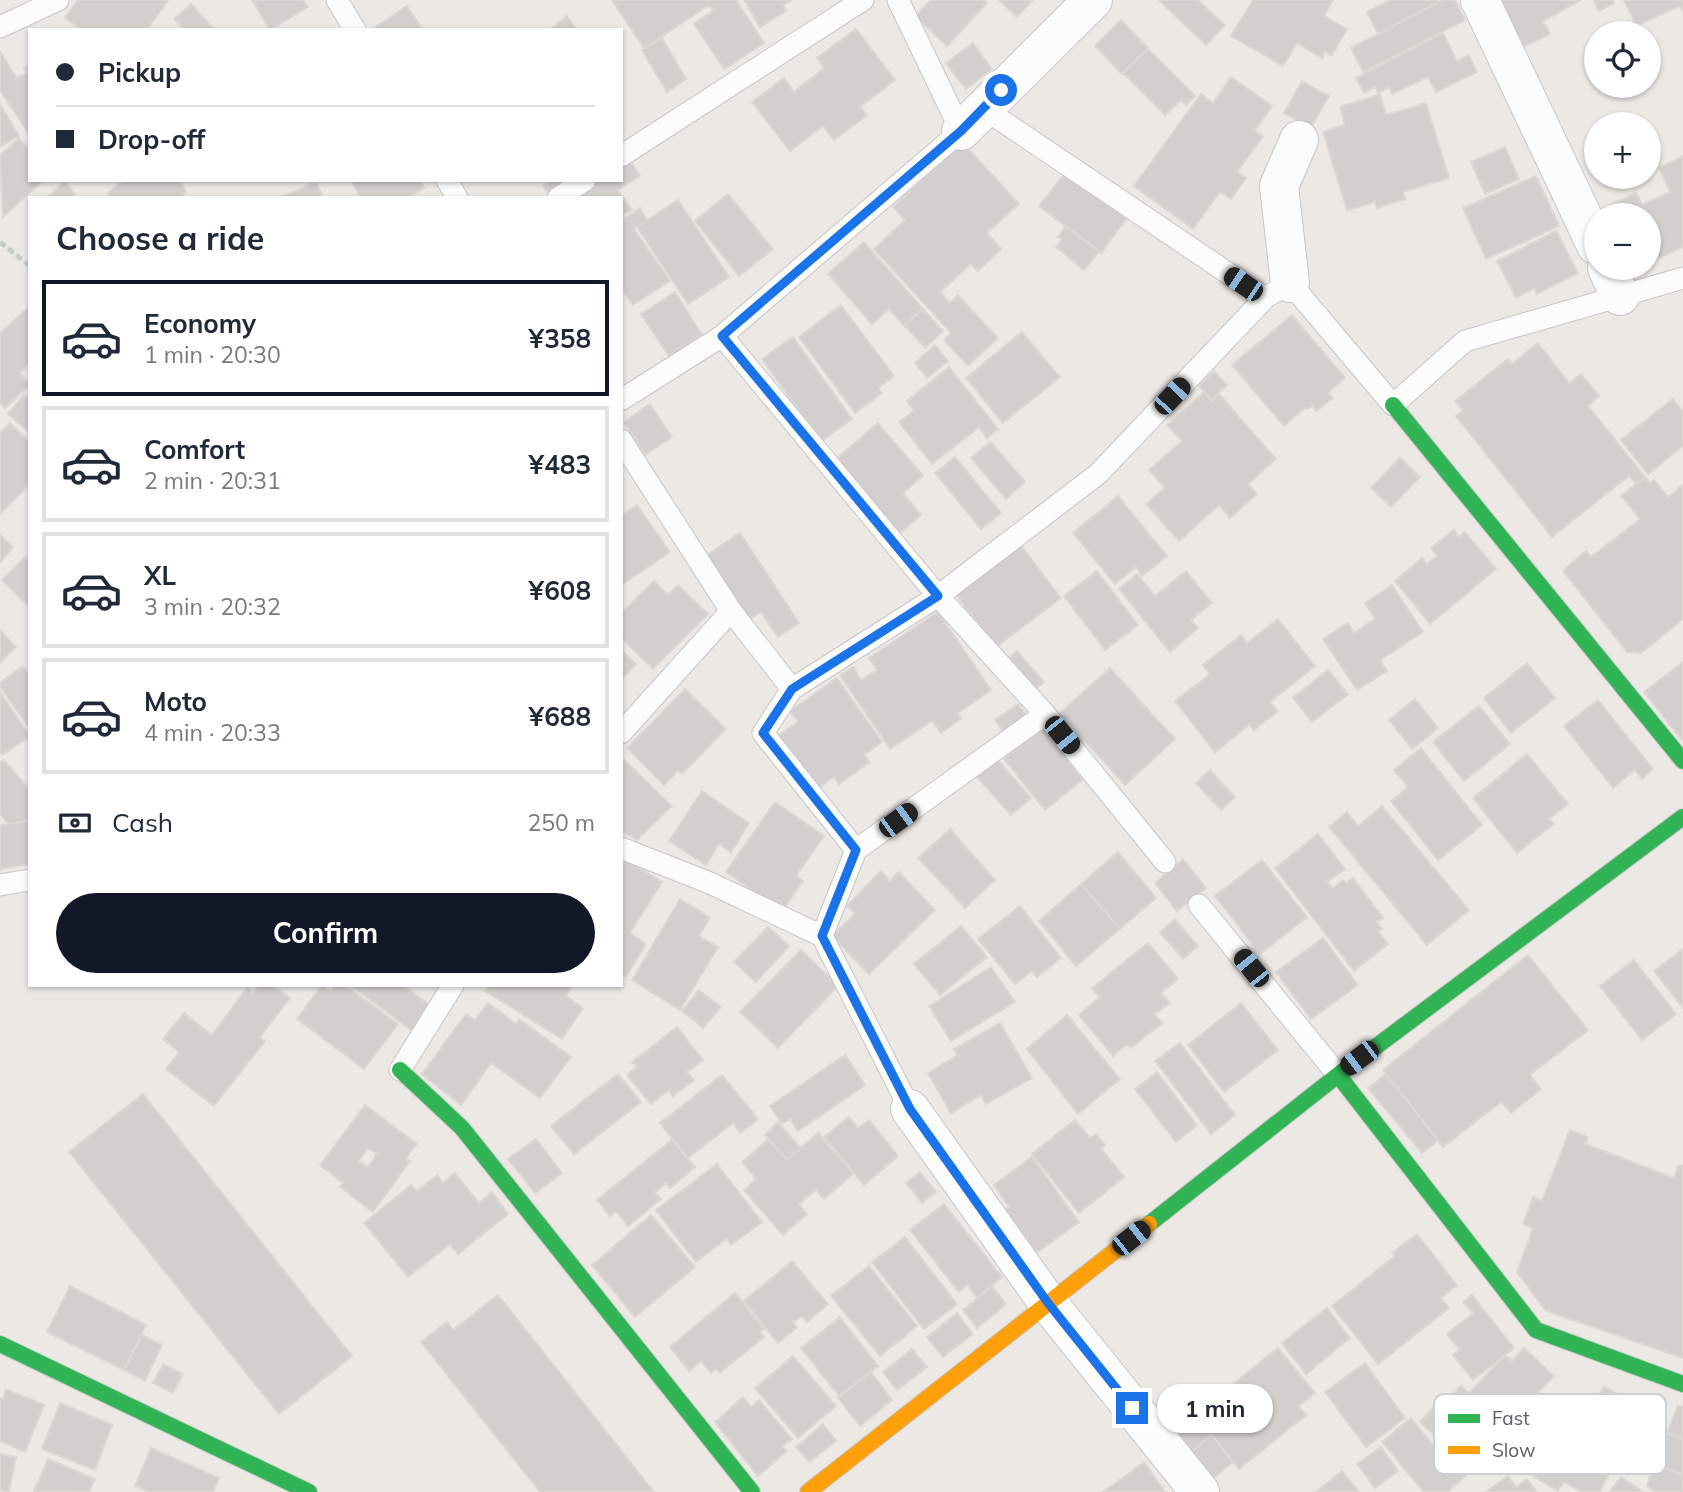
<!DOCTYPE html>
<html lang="en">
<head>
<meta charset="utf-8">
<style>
  :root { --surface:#fff; --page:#f2f2f3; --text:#1f2937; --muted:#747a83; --line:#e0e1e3; --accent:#111827 }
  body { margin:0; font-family:Mulish,sans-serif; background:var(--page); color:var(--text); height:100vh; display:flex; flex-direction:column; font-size:26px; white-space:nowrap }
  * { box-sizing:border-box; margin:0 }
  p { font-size:23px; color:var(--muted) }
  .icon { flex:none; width:38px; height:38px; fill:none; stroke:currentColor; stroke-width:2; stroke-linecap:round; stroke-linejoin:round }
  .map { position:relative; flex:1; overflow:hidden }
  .drawer { position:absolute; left:28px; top:196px; width:595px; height:791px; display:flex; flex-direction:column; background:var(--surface); border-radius:0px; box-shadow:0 2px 5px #0004 }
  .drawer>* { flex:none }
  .top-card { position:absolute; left:28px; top:28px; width:595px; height:154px; border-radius:0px; box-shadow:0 2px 5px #0004; display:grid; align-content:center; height:154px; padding:0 28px; background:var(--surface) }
  .fabs { position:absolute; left:1584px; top:21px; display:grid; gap:14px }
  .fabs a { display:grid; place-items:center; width:77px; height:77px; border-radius:50%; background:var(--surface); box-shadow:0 2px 5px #0004; font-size:35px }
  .end { position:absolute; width:32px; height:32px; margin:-16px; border:9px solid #1a73e8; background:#fff; box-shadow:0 0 0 4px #fff }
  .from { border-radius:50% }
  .bubble { position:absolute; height:49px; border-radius:24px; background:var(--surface); box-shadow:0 2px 5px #0004; font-size:23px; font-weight:700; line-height:49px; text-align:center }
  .car { position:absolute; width:21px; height:42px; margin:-21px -10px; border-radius:9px; box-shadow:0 0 5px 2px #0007; background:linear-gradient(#222 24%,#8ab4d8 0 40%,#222 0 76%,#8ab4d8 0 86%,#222 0) }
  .top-card b { display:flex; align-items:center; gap:24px; height:66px; font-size:26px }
  .top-card b+b { border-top:2px solid var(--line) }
  .top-card i { width:18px; height:18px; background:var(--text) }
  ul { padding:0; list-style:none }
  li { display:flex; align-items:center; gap:21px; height:116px; margin:0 14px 10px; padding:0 14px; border:4px solid var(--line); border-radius:0px }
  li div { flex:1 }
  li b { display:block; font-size:26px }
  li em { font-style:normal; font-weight:700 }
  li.current { border-color:var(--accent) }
  li>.icon { width:63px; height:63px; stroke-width:1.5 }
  h2 { padding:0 28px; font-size:32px; line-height:84px }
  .pay { display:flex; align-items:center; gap:18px; height:77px; padding:0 28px; font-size:26px }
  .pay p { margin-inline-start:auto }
  .primary-button { display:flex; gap:14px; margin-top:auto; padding:14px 28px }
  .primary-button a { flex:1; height:80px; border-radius:42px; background:var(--accent); color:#fff; font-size:28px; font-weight:700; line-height:80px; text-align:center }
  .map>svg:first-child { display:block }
  .building { fill:#d2cfcd; stroke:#dbd8d4; stroke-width:2; fill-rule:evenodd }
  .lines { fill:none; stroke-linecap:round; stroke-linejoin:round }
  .lane-casing { stroke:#c7c6c5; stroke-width:23 }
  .street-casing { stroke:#c7c6c5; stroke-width:40 }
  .fast-casing { stroke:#c8c7c7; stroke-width:18 }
  .slow-casing { stroke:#c8c7c7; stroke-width:18 }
  .path { stroke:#c6cdc7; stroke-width:4.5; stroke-dasharray:7 3.5; stroke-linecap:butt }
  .lane { stroke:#fcfcfb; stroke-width:21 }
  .street { stroke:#fcfcfb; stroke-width:38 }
  .fast { stroke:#30b455; stroke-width:16 }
  .slow { stroke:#ff9f0a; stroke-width:16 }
  .route { stroke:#1a73e8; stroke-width:9 }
  .key { fill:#fff; stroke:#cecfd0; stroke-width:2 }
  .key-label { font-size:19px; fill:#5a6064 }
</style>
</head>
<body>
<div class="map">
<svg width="1683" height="1492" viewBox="0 0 1683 1492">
  <rect width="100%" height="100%" fill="#ece8e4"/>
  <path class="building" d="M78,0H168L147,30H82L65,18Z
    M252,0H303L308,7L270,30Z
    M612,0H736L764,43L724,69L694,24L713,11L709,5L644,48Z
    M744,0H790L791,1L783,5L786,11L760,27Z
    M931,0H984L987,3L947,46L915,16Z
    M999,0H1033L1017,17Z
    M1159,0H1198L1225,25L1206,45Z
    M1253,0H1333L1324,16L1347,29L1332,55L1325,52L1322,58L1297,43L1283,66L1231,36Z
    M1390,0H1442L1378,34L1367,12Z
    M1443,0H1455L1465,20L1363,72L1351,48Z
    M1493,0H1581L1543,21L1550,34L1517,50Z
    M1594,0H1612L1614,3L1599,11Z
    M1624,0H1683V11L1680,6L1636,26Z
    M191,4L215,30H185L174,19Z
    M407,6L423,30H371Z
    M567,16L577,30H549Z
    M1121,20L1148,48L1122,74L1095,46Z
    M856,29L895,80L860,107L867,115L834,140L823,126L790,151L752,102L784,78L794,92L824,68L817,58Z
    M1443,33L1457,61L1469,55L1477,72L1436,92L1428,77L1392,94L1389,87L1378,93L1375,87L1364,93L1356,78Z
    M662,38L686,79L667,92L642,50Z
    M973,43L992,69L966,89L946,63Z
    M1148,49L1195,96L1186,105L1181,100L1165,115L1123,73Z
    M0,52L17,78L27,73L24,68L30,65V136L0,90Z
    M1231,77L1272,106L1255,131L1263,136L1237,172L1246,178L1231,199L1220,192L1193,229L1134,186L1201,94L1213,103Z
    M1302,81L1329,96L1311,128L1284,113Z
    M1380,94L1386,115L1426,103L1449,178L1403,192L1405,199L1377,208L1375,202L1347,210L1323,132L1345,125L1340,107Z
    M0,104L19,136L0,147Z
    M19,138L30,150V180H44L3,217L0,155Z
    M962,142L1019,204L987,233L1001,249L978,271L971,264L940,292L950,303L958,295L998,338L968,366L944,340L951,333L874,249L905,220L893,207Z
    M1505,147L1519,179L1485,194L1471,162Z
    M1683,156V247L1648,263V215H1608L1604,208L1636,193L1642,205L1670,192L1659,168Z
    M629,159L640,176L618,190L632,210L621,216V198H576L574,196L598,180H621V165Z
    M1066,172L1127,218L1101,253L1039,206Z
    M1536,176L1559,226L1486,259L1463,208Z
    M125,180H179L186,191L181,198H111L107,193Z
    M351,180H420L424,188L407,198H360Z
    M552,180H570L549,195L543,186Z
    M65,181L77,198H47Z
    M316,182L323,198H279Z
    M728,194L773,249L739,276L695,221Z
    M678,200L729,277L688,304L637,227Z
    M640,208L647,220L634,229L670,281L633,305L621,288V221Z
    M1066,226L1099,251L1084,270L1056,247L1062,239L1058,237Z
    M1556,231L1578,273L1537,294L1534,288L1516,298L1497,261Z
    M864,242L923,309L904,326L889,309L872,324L828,274Z
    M675,292L702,335L669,356L641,314Z
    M841,305L894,376L878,388L882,393L855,413L799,337Z
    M30,306V363L20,373L30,385L5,408L0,403V333Z
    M923,309L943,331L925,348L904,325Z
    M1292,315L1345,378L1328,393L1333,398L1316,411L1312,406L1308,409L1306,407L1284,426L1232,365Z
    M1022,332L1060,377L1003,423L966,378Z
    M793,337L852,419L821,441L762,359Z
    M1538,343L1569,383L1581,374L1599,396L1588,406L1645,477L1636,484L1629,476L1552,537L1456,416L1463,411L1455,401L1508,359L1512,364Z
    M935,345L948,361L927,378L915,363Z
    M949,367L998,429L987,438L979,427L932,464L899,422L914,411L907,401Z
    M1214,371L1227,385L1212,400L1199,386Z
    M1204,392L1212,401L1219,394L1276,459L1248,484L1257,494L1230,518L1219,505L1179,541L1146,504L1165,488L1149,470L1182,441L1167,425Z
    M24,395L30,400V433L8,414Z
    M1673,399L1683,412V446L1648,474L1621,440Z
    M650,404L672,437L645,455L624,422Z
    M10,423L30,443V484L0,514V433Z
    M878,423L923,476L903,493L921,515L898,535L835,460Z
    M991,442L1025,482L1006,499L971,458Z
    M955,457L1001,513L981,529L935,473Z
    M1400,457L1420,477L1391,507L1371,488Z
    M1645,477L1650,483L1654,480L1668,497L1683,485V619L1641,653L1627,652L1563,571L1586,551L1591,557L1640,519L1621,496Z
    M1118,496L1167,556L1142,576L1136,567L1115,584L1073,533Z
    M637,505L670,552L621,585V516Z
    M1454,530L1459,537L1465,532L1496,569L1430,624L1395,581L1422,558L1427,564L1437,556L1431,548Z
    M740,533L799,623L778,637L761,612L750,619L744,617L705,556Z
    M0,535L13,547L0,563Z
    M1019,543L1061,598L996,647L954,592Z
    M25,557L30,561V608L2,580Z
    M1097,571L1138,625L1105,650L1064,596Z
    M1186,571L1212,603L1191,620L1198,628L1170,652L1119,589L1137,574L1155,596Z
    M654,581L668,595L678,585L708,614L653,669L621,637V613Z
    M1392,585L1423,632L1380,660L1387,671L1357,690L1323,639L1348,623L1354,633L1375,619L1365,603Z
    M938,612L991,690L958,713L961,719L941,733L932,721L890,749L840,675L853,667L861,680L877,670L869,658Z
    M1278,619L1315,666L1270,702L1278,711L1254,730L1249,725L1215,752L1175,701L1210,674L1203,665L1241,635L1247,643Z
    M0,630L16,647L0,663Z
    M621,650L636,664L621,680Z
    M1017,651L1044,682L1033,691L1007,660Z
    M1683,662V741L1644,692Z
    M1527,663L1555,698L1511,733L1484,698Z
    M23,666L30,675V729L0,687V683Z
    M1110,668L1175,739L1125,785L1060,713Z
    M1328,670L1348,694L1312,722L1293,698Z
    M837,678L882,742L864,755L870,762L839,784L834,777L815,790L777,736L798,722L790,711Z
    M685,689L726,729L682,774L678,771L664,785L627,748Z
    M0,692L30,736L2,755L0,751Z
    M1415,699L1438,728L1412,749L1389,720Z
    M1598,700L1653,769L1642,779L1635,770L1613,788L1564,726Z
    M1018,704L1030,720L1006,736L995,720Z
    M1479,706L1510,744L1464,781L1433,742Z
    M1042,728L1083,779L1045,810L1004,759Z
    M1421,748L1482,825L1438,860L1391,801L1408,787L1394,770Z
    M1527,754L1568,804L1549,819L1554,824L1517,853L1473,798Z
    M621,757L672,806L637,840L621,831Z
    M996,758L1031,798L1011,815L976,776Z
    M4,760L30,790V817L24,822L8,824L0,814V763Z
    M1210,770L1235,797L1221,810L1196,783Z
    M702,791L749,823L731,852L719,844L706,865L669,841Z
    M775,802L824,836L796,876L803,881L782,911L726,872Z
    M1382,806L1469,910L1427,945L1329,827L1347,812L1358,826Z
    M30,821V864L0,869V825Z
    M950,829L995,880L965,908L918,858Z
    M1318,834L1345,869L1327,882L1333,888L1343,880L1346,883L1353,878L1383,918L1377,922L1382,929L1378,931L1388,944L1354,971L1275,868Z
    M1118,852L1156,898L1120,929L1081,884Z
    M625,859L662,882L630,933L646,944L626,977L621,974V866Z
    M1183,859L1206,888L1177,911L1155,883Z
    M1262,860L1307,917L1260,954L1215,896Z
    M881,871L890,881L899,872L935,910L869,974L832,936L855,914L847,906Z
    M1081,884L1120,929L1076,966L1039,921Z
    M680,899L710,917L699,936L718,947L680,1010L632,980Z
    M1020,906L1061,958L1037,977L1032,971L1015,984L978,939Z
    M1175,919L1198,946L1183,959L1160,932Z
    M961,926L987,957L940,995L914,964Z
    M768,927L789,946L756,982L734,962Z
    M1323,938L1358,985L1311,1019L1276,972Z
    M1148,943L1178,979L1161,993L1170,1003L1155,1014L1162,1023L1131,1048L1127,1044L1113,1056L1079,1015L1100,997L1092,988Z
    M1683,949V1008L1654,971Z
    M801,950L838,986L778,1048L740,1012Z
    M1528,955L1588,1030L1530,1075L1541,1089L1511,1113L1501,1102L1443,1147L1383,1070Z
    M1634,960L1676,1014L1642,1040L1600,986Z
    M991,967L1015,1002L951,1041L929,1006Z
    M259,985H272L290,998L260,1037L265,1041L214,1106L166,1069L179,1052L163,1039L184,1013L212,1035L247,988L253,993Z
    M322,985L331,991L335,985H345L398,1024L364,1069L297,1019Z
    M350,985H403L432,1007L414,1032Z
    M489,985H573L566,996L583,1008L562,1039L485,991Z
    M699,990L721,1007L703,1028L682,1011Z
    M488,1003L516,1024L519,1019L571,1057L540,1098L491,1063L461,1105L422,1074L466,1014L475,1020Z
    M1241,1003L1278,1050L1224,1092L1188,1045Z
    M1067,1015L1120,1079L1078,1114L1027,1049Z
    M1000,1023L1032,1078L986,1104L981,1095L951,1113L928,1073L958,1055L954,1049Z
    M677,1027L703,1060L687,1072L694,1080L673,1096L669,1090L651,1104L627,1075L637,1067L632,1062Z
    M1180,1043L1235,1115L1211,1134L1155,1061Z
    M845,1055L865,1085L798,1131L790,1119L782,1124L770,1106Z
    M1157,1072L1197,1125L1176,1142L1135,1089Z
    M618,1074L641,1102L574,1154L551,1126Z
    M1386,1074L1438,1140L1422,1153L1368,1088Z
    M722,1075L758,1119L740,1133L733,1123L688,1158L660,1123Z
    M143,1094L352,1356L279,1414L69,1152Z
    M365,1105L417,1144L406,1158L410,1161L373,1212L340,1187L343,1183L320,1165ZM368,1148L377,1154L368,1167L359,1161Z
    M849,1117L858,1128L869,1120L898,1156L864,1185L824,1137Z
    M1075,1120L1090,1138L1096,1134L1105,1145L1101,1148L1124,1177L1079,1213L1032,1154Z
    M778,1122L801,1148L787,1160L765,1135Z
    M1570,1130L1588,1137L1585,1144L1674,1178L1679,1165L1683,1166V1358L1546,1311L1517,1272L1533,1228L1523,1224L1533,1197L1542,1201Z
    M818,1133L853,1174L824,1199L816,1190L799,1204L807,1214L783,1235L744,1190L756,1179L742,1162L768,1139L787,1160Z
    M536,1139L562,1173L535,1193L508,1159Z
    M672,1140L695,1167L670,1188L666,1183L655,1192L661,1199L628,1226L616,1211L610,1216L597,1200Z
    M1032,1157L1079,1222L1039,1251H1035L1005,1210L1009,1207L994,1185Z
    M717,1164L762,1222L731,1245L726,1239L696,1262L656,1210Z
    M920,1172L936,1192L922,1203L906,1183Z
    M455,1173L479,1203L492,1192L508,1214L458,1254L450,1244L408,1277L364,1223L411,1185L417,1191L437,1175L443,1183Z
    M944,1204L1002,1277L977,1298L967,1285L959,1292L910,1230Z
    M651,1215L695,1267L635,1317L592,1265Z
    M1417,1234L1457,1285L1441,1298L1449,1308L1378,1364L1332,1306L1395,1256L1392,1253Z
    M905,1237L957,1304L924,1329L872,1262Z
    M792,1261L828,1304L807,1322L802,1316L793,1322L797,1327L778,1343L744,1301Z
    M869,1266L917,1326L880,1356L831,1296Z
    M70,1286L146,1325L124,1370L47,1332Z
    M992,1286L1006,1304L977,1328L963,1310Z
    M735,1293L764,1329L760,1332L764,1337L720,1373L716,1369L711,1373L701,1361L689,1371L670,1347Z
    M498,1295L533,1339L654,1492H540L421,1342L447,1322L453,1330Z
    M1472,1295L1514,1348L1473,1380L1453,1355L1460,1350L1447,1334L1473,1313L1463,1302Z
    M1327,1308L1350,1338L1306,1374L1282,1343Z
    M957,1313L973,1334L943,1357L927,1337Z
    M840,1317L878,1366L839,1396L801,1348Z
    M142,1335L162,1345L145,1381L124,1370Z
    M1278,1348L1315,1393L1299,1406L1306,1415L1239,1469L1212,1435L1192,1451L1175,1431Z
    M1524,1348L1554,1376L1506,1426L1470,1392L1505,1355L1512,1361Z
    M912,1349L927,1367L897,1390L883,1372Z
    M793,1356L836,1406L798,1438L755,1388Z
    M1365,1363L1405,1418L1366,1447L1325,1392Z
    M163,1364L183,1374L173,1393L153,1383Z
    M871,1372L892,1400L860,1426L838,1398Z
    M1461,1386L1508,1428L1471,1468L1420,1422L1435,1405L1440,1409Z
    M1604,1386L1633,1403L1603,1454L1560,1429L1579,1397L1593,1405Z
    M6,1389L44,1405L25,1452L0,1441V1398L3,1399Z
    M1639,1394L1666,1404L1643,1473L1616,1464Z
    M743,1397L751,1407L759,1400L792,1439L783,1446L787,1451L758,1476L715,1422Z
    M60,1403L112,1425L95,1470L42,1449Z
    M1678,1405L1683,1407V1438L1667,1433Z
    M1411,1418L1440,1454L1446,1449L1468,1474L1447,1492H1424L1382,1442Z
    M823,1424L836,1441L809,1462L796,1447Z
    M1555,1433L1614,1466L1599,1492H1582L1564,1482L1558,1491L1531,1475Z
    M1667,1433L1683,1439V1474L1655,1463Z
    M1212,1435L1233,1462L1213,1478L1192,1451Z
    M1381,1447L1398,1471L1375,1488L1357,1464Z
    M151,1448L219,1478L213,1492H149L135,1486Z
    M0,1454L16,1457L9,1492L0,1490Z
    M48,1459L95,1479L89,1492L34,1491Z
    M1144,1462L1165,1492H1103L1121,1479Z
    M1654,1463L1683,1476V1492H1656L1647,1486Z
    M1342,1471L1359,1492H1316Z
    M1508,1476L1516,1487L1527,1479L1537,1492H1486Z
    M1621,1477L1643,1492H1610Z"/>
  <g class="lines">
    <g class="lane-casing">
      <path id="lane" d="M337,0L355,30
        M0,27L58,0
        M983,108L1265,298L1290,283L1393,405L1465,341L1683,278
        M621,156L863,0
        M447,180L457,198
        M558,198L585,180
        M722,336L938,596L1045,714L1165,862
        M621,400L722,336L961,131L898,0
        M621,440L731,611L792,689
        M621,733L731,611
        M621,848L710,883L822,936L910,1109
        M856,850L763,733L792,689L938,596L1098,474L1265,298
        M0,885L30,880
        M1199,905L1338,1075
        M822,936L856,850L1045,714
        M400,1070L453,985"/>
    </g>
    <g class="street-casing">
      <path id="street" d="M1480,0L1596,245
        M961,131L1093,0
        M1607,268L1620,296
        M1290,283L1279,186L1299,140
        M910,1109L1048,1303L1200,1492"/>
    </g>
    <g class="fast-casing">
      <path id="fast" d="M1393,405L1683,761
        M400,1070L462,1128L752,1492
        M1338,1075L1536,1330L1683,1384
        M1149,1224L1338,1075L1683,817
        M0,1344L309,1492"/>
    </g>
    <g class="slow-casing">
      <path id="slow" d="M808,1492L1149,1224"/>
    </g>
    <path class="path" d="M0,242L30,266"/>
    <use href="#lane" class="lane"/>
    <use href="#street" class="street"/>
    <use href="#fast" class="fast"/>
    <use href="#slow" class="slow"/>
  </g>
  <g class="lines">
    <path class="route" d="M1001,90L961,131L722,336L938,596L792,689L763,733L856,850L822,936L910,1109L1048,1303L1132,1408"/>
  </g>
  <rect x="1434" y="1394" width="232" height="80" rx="10" class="key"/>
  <rect x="1448" y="1414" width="32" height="9" fill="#30b455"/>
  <rect x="1448" y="1446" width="32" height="8" fill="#ff9f0a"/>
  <g class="key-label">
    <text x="1492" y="1425">Fast</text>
    <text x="1492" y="1457">Slow</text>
  </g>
</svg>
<div class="fabs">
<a><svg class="icon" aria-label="locate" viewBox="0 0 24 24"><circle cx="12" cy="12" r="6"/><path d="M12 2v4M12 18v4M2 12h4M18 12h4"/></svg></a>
<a>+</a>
<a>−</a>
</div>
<i class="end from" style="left:1001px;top:90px"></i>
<i class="end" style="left:1132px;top:1408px"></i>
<div class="bubble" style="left:1157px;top:1384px;width:116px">1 min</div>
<i class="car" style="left:1243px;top:284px;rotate:304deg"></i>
<i class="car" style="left:1172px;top:396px;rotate:43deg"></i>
<i class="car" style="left:1062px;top:735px;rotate:141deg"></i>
<i class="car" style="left:898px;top:820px;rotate:54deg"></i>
<i class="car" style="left:1251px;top:968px;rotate:321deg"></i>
<i class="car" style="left:1359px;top:1058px;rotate:233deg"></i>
<i class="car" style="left:1131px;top:1238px;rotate:52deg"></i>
<div class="top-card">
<b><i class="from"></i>Pickup</b>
<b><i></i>Drop-off</b>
</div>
<section class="drawer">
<h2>Choose a ride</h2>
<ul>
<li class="current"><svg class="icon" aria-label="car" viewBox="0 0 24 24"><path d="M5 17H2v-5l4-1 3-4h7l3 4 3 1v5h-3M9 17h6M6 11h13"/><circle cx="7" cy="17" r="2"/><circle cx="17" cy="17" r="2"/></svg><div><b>Economy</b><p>1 min · 20:30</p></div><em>¥358</em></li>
<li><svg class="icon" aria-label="car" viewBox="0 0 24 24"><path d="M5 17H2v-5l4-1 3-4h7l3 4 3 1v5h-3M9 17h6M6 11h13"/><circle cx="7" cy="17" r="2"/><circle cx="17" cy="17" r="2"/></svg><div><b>Comfort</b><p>2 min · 20:31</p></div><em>¥483</em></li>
<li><svg class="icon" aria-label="car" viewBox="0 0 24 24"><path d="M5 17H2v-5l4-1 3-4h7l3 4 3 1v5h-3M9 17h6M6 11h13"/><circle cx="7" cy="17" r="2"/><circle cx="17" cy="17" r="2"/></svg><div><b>XL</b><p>3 min · 20:32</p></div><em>¥608</em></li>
<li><svg class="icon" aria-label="car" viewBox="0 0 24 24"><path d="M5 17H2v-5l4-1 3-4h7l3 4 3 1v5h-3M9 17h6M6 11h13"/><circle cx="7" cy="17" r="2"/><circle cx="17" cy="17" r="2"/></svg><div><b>Moto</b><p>4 min · 20:33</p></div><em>¥688</em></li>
</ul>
<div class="pay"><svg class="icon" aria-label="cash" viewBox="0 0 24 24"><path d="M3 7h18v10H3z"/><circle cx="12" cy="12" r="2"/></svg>Cash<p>250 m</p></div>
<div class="primary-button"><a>Confirm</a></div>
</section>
</div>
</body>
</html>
